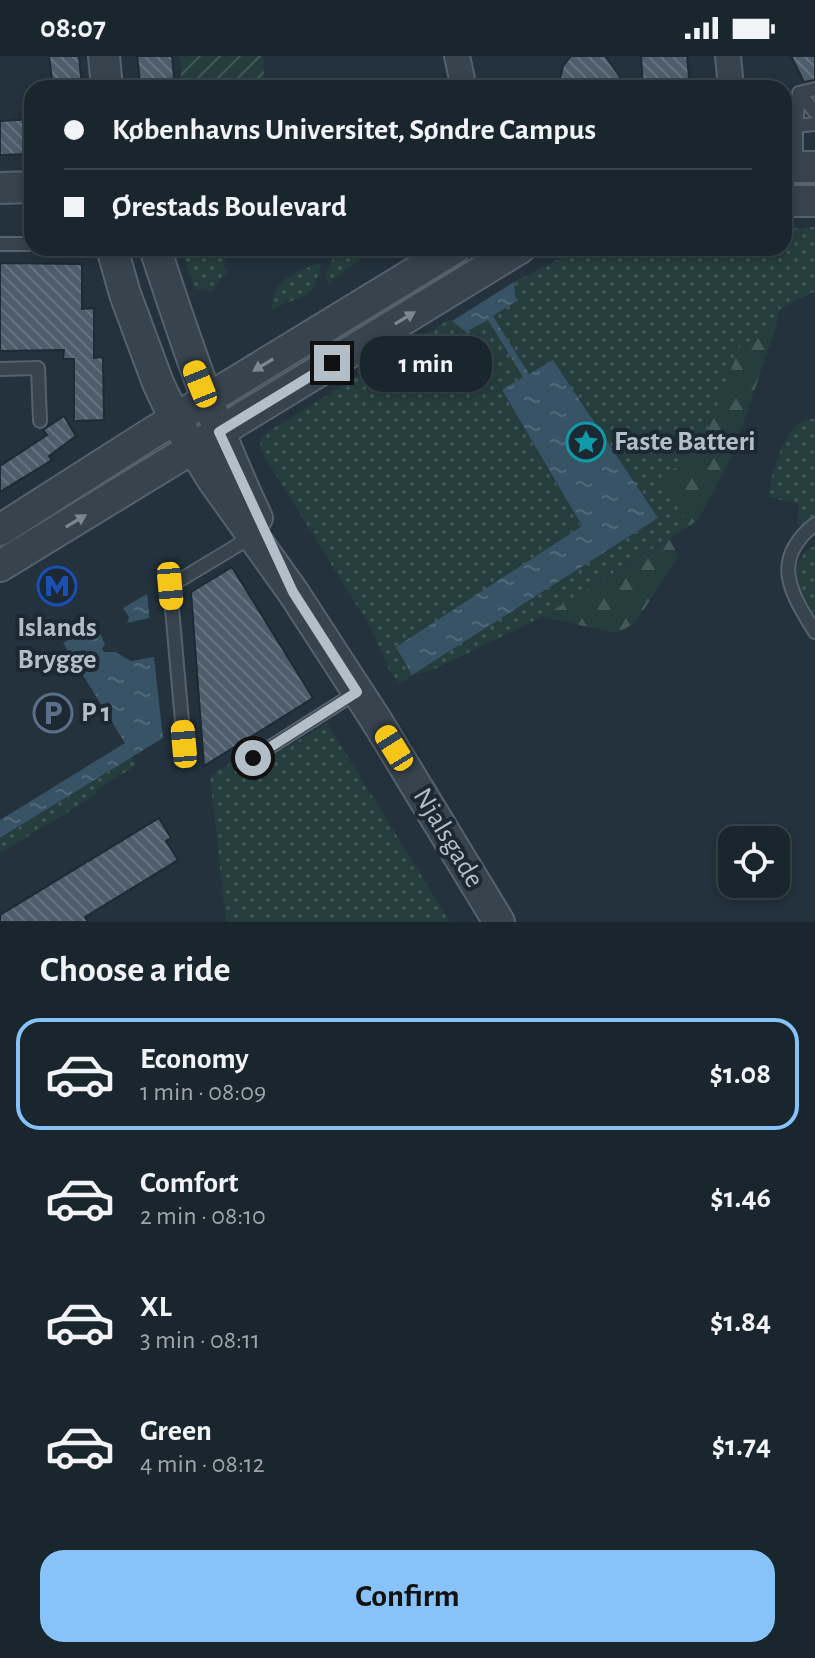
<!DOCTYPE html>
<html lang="en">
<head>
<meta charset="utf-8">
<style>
  :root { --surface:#1a262e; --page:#27323a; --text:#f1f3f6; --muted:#9fa5aa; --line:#38434a; --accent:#87c3f9 }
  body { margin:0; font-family:"Alegreya Sans",sans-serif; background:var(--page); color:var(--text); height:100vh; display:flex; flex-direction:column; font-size:30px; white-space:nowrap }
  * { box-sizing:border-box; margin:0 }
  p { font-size:26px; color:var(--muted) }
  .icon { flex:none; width:44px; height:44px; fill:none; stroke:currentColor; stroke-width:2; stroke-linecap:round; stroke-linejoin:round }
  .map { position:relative; height:866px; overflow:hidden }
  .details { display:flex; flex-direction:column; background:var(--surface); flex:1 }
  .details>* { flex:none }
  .banner { position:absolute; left:24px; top:24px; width:768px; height:176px; border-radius:24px; box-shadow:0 4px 12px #0003,0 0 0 2px var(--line); display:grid; align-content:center; height:176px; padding:0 40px; background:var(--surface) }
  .controls { position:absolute; left:718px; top:770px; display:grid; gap:16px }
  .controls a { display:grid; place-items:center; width:72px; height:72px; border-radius:16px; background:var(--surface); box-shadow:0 4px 12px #0003,0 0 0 2px var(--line); font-size:40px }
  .end { position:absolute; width:36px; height:36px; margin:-18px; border:10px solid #b2bec8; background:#111; box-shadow:0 0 0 4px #111 }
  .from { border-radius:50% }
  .bubble { position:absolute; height:56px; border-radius:24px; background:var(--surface); box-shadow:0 4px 12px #0003,0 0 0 2px var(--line); font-size:26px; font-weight:700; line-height:56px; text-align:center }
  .car { position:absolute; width:24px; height:48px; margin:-24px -12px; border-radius:10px; box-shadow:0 0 6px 2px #0007; background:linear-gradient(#f5c518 24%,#345 0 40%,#f5c518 0 76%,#345 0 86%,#f5c518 0) }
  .banner b { display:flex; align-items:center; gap:28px; height:76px; font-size:30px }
  .banner b+b { border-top:2px solid var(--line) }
  .banner i { width:20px; height:20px; background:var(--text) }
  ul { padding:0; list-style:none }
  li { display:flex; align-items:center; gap:24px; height:112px; margin:0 16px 12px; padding:0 24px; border:4px solid transparent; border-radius:24px }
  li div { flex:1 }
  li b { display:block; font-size:30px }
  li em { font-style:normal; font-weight:700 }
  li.selected { border-color:var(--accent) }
  li>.icon { width:72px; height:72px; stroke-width:1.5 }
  h2 { padding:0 40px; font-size:36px; line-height:96px }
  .action { display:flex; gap:16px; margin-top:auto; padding:16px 40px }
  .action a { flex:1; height:92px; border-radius:24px; background:var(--accent); color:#111; font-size:32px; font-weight:700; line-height:92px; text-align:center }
  .status { display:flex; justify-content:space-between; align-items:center; height:56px; padding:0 40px; background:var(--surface); direction:ltr }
  .status svg { height:22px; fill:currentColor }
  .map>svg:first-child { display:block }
  .grass { fill:url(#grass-dots) }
  .forest { fill:url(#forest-firs) }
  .garden { fill:url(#garden-furrows) }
  .water { fill:url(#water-ripples) }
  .pier { fill:#23323d }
  .building { fill:url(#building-back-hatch); stroke:#1e2a34; stroke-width:2 }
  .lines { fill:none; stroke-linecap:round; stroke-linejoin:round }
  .service-casing { stroke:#55616b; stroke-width:16 }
  .minor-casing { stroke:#55616b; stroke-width:28 }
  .tertiary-casing { stroke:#55616b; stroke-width:34 }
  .service { stroke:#37434d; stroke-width:12 }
  .minor { stroke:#37434d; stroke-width:24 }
  .tertiary { stroke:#37434d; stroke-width:30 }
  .oneway { fill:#7b8791 }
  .route { stroke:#b2bec8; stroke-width:10 }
  .labels { text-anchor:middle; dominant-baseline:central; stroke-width:8; stroke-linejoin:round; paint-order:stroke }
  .poi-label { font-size:28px; font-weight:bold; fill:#b2bec8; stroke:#1c2832; text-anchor:start }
  .street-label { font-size:28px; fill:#b2bec8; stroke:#1c2832 }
</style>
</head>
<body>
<div class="status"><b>08:07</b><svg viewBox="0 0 49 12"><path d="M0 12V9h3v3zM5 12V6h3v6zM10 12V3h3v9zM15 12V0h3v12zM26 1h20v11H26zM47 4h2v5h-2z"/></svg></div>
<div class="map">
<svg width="815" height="866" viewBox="0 0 815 866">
  <defs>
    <pattern id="grass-dots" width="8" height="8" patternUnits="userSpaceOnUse" patternTransform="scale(2)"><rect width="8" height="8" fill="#253e3d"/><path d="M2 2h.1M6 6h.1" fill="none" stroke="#425858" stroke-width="1.8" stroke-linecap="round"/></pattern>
    <pattern id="forest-firs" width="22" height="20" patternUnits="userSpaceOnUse" patternTransform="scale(2)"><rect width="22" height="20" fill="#253e3d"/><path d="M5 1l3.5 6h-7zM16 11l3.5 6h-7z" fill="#425858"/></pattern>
    <pattern id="garden-furrows" width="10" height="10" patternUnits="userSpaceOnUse" patternTransform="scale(2)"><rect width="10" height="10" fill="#253e3d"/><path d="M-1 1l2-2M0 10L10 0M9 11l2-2" fill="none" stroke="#425858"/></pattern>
    <pattern id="water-ripples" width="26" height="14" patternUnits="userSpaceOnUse" patternTransform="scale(2)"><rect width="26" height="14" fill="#385266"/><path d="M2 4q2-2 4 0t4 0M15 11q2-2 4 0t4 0" fill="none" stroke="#52697a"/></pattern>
    <pattern id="building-back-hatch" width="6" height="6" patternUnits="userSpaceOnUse" patternTransform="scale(2)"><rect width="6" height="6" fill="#4e5d6b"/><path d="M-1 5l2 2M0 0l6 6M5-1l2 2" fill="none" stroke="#65727f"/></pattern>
  </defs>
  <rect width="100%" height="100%" fill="#23323d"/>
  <path class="grass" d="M815,171V235L780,253L775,273L739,292L700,396L660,422L689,470L542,561L430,615L412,619L400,628L390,615L370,571L260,393L261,380L450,263L466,276L488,264L523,321L502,335L582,471L397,591L412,619L658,462L553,305L529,319L493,259L516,245L514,226L581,192H784V173Z
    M181,192H226L224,213L227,216L212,235L194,233Z
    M335,192H367L359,205L328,227L325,220L335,198Z
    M474,192H502L249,340L331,289L351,267Z
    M320,207L321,211C313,233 314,238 291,245C284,247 279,251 272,253C270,225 297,215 320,207Z
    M811,363H815V461L800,470L797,468L799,448L769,441C769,423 783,379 798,368C802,365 807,365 811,363Z
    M815,489V560C800,534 783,509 815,489Z
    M327,667L450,866H226L210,720L232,706L242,719Z
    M132,701L137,709L96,734L97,738L0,797V783Z"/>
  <path class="forest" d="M775,273L733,398L698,464L689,470L660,422L700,396L739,292Z
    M669,483L679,500L635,567L617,577L542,561Z"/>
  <path class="garden" d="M180,0H263L265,32H182Z"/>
  <path class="water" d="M514,226L516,245L493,260L529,318L553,304L658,462L412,619L396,591L582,470L502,334L523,321L488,264L466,276L452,265Z
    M147,538L163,682L0,782V764L125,687L63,587Z"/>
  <path class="pier" d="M121,549L129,561L127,567L154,561L158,600L131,605L115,596H104L102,592L105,589L101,579L94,577L89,568Z"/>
  <path class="building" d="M49,0H79L82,32H53Z
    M137,0H172L175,32H141Z
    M571,0H605L628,32H558L563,10Z
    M641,0H687L690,32H643Z
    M791,0H815V24L804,26Z
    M32,63V98L0,99V65Z
    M0,207L82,208V253L94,252V302L103,301L104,364L74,365V303H63L64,294L0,295Z
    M64,360L76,380L49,400L52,404L0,436V410L47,379L43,374Z
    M232,511L313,642L204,710L191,536Z
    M159,762L171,782L166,785L178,804L85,861L88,866H0V859Z"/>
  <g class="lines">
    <g class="service-casing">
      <path id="service" d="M799,37L815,56
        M796,70L799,37L815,33
        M796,111V70L815,68
        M0,188H32
        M0,313L38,312L40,365
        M815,468C770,504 790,536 815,576
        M184,688L170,530L253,480
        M253,702L357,636"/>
    </g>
    <g class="minor-casing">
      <path id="minor" d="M457,0L464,32
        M728,0L731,32"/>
    </g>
    <g class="tertiary-casing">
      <path id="tertiary" d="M104,0L107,32
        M784,111H815
        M0,132L32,131
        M784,145H815
        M112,192L125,238L158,327L175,363L213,424L293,536L378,667L499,866
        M155,192C185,284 216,375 257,462
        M0,474L147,380L455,192
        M0,510L520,192"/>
    </g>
    <use href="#service" class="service"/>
    <use href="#minor" class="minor"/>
    <use href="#tertiary" class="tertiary"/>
  </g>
  <defs><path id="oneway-solid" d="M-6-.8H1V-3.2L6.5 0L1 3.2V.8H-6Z" transform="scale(2)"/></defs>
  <g class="oneway">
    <use href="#oneway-solid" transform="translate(405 262) rotate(-31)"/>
    <use href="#oneway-solid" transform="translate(263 309) rotate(149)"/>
    <use href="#oneway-solid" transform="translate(76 465) rotate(-31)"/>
  </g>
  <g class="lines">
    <path class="route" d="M253,702L357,636L293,536L219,376L332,307"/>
  </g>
  <defs>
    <g id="sight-ring" transform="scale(2)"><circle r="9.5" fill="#1c2832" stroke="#0f9aa8" stroke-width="1.5"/><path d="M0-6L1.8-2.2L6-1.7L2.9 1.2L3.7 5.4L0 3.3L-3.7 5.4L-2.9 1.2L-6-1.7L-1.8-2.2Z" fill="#0f9aa8"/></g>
    <g id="metro-ring" transform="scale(2)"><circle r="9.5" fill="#1c2832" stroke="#1a4fb4" stroke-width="1.5"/><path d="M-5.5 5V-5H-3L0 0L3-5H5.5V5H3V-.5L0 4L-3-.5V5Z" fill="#1a4fb4"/></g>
    <g id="parking-ring" transform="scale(2)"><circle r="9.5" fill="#1c2832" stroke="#5c6f8a" stroke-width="1.5"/><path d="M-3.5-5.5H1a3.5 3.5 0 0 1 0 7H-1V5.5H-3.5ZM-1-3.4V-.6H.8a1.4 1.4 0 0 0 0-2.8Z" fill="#5c6f8a"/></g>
  </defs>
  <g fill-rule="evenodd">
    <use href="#sight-ring" x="586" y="386"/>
    <use href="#metro-ring" x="57" y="530"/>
    <use href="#parking-ring" x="53" y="657"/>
  </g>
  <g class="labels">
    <g class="poi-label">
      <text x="614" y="386">Faste Batteri</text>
      <text x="57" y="572" text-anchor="middle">Islands<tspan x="57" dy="32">Brygge</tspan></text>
      <text x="81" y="657">P 1</text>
    </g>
    <g class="street-label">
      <text transform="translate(448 782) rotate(59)">Njalsgade</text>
    </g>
  </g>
</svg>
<div class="controls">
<a><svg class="icon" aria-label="locate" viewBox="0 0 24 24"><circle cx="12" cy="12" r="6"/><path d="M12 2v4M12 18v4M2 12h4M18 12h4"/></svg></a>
</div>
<i class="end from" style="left:253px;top:702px"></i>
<i class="end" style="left:332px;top:307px"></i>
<div class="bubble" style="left:360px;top:280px;width:132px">1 min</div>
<i class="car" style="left:200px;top:328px;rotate:338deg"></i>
<i class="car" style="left:170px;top:530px;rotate:175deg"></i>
<i class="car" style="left:184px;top:688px;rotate:355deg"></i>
<i class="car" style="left:394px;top:692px;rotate:328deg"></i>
<div class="banner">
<b><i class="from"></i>Københavns Universitet, Søndre Campus</b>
<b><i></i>Ørestads Boulevard</b>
</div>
</div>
<section class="details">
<h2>Choose a ride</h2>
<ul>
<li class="selected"><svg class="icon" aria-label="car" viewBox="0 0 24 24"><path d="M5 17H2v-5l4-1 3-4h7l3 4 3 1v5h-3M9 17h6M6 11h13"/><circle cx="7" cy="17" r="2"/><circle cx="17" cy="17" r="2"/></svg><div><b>Economy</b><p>1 min · 08:09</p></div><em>$1.08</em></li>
<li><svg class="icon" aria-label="car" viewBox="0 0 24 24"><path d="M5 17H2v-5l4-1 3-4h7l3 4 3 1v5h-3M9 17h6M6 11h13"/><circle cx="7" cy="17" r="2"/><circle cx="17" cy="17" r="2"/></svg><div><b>Comfort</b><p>2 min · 08:10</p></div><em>$1.46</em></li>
<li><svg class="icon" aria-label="car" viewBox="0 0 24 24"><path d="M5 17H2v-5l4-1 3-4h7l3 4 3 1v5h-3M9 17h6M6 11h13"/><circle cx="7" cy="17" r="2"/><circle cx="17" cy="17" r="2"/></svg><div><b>XL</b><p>3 min · 08:11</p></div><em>$1.84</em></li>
<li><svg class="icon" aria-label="car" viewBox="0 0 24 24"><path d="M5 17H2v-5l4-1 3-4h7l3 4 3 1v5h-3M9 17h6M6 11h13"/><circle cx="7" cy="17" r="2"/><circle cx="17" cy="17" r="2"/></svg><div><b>Green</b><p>4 min · 08:12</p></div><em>$1.74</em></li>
</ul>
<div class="action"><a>Confirm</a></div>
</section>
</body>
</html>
